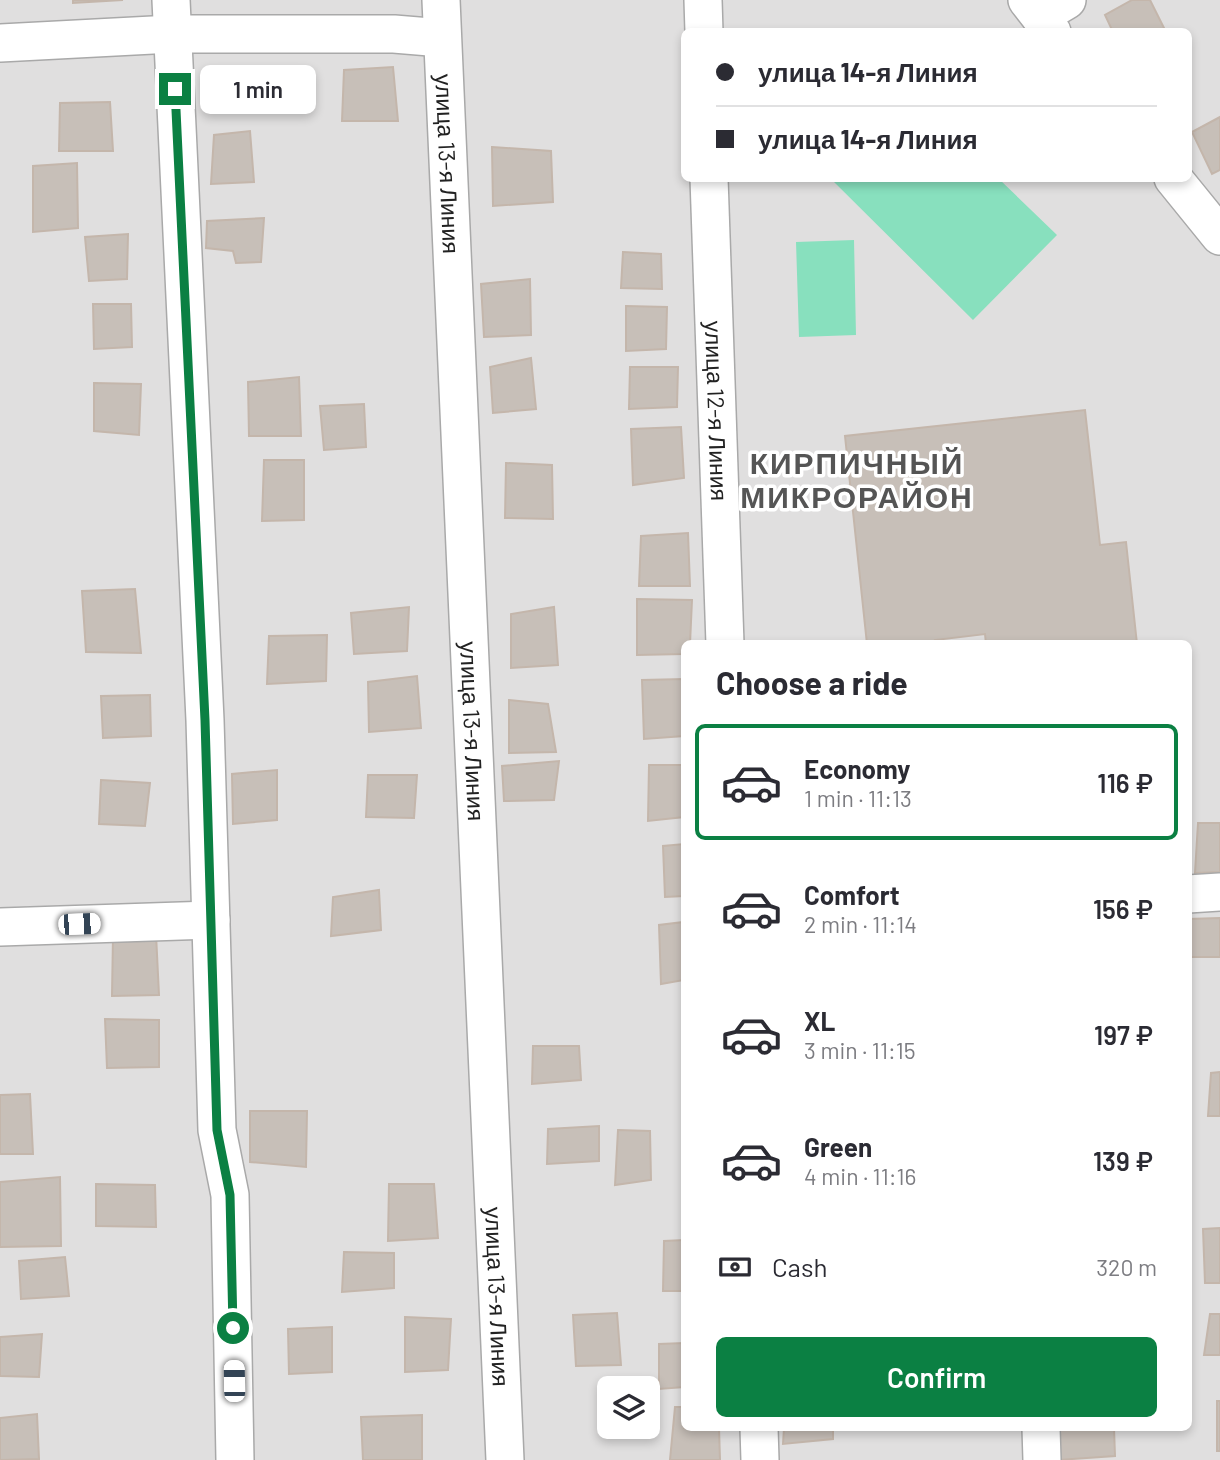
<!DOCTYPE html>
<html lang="en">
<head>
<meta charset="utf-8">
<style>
  :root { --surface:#fff; --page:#f2f2f3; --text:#2b2b33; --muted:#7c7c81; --line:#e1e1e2; --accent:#0b8043 }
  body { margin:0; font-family:Barlow,sans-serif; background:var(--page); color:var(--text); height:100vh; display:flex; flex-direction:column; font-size:26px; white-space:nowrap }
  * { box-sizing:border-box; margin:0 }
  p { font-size:23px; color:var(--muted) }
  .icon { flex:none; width:38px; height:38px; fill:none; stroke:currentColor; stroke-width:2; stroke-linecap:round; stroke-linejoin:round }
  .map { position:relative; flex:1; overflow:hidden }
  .details { position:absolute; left:681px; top:640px; width:511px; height:791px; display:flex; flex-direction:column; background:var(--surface); border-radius:10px; box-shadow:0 4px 10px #0003 }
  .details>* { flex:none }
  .top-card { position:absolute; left:681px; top:28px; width:511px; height:154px; border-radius:10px; box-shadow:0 4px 10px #0003; display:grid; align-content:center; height:154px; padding:0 35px; background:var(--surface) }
  .fabs { position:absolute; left:597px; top:1376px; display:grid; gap:14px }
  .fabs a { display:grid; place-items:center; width:63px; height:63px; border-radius:10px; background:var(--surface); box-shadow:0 4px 10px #0003; font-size:35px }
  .end { position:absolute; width:32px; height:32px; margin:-16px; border:9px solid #0b8043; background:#fff; box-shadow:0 0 0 4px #fff }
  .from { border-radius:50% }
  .bubble { position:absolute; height:49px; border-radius:10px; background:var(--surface); box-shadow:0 4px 10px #0003; font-size:23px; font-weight:600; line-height:49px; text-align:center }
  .car { position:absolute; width:21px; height:42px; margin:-21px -10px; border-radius:9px; box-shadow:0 0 5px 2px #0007; background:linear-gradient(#fff 24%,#345 0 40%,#fff 0 76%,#345 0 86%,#fff 0) }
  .top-card b { display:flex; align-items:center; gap:24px; height:66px; font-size:26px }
  .top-card b+b { border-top:2px solid var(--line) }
  .top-card i { width:18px; height:18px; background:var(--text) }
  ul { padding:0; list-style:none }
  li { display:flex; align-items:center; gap:21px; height:116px; margin:0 14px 10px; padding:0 21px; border:4px solid transparent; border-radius:10px }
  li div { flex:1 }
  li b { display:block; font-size:26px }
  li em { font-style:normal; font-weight:600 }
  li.current { border-color:var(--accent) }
  li>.icon { width:63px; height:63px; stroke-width:1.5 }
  h2 { padding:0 35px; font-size:32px; line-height:84px }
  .pay { display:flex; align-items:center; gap:18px; height:77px; padding:0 35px; font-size:26px }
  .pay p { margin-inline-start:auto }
  .primary-button { display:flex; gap:14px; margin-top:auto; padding:14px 35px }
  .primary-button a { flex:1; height:80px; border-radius:10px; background:var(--accent); color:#fff; font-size:28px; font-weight:600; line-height:80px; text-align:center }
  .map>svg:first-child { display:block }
  .residential { fill:#e0dfdf; fill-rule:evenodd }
  .pitch { fill:#88e0be }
  .building { fill:#c7bfb8; stroke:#c4b6ab; stroke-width:2 }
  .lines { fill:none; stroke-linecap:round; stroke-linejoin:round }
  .minor-casing { stroke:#a9a9a9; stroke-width:40 }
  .minor { stroke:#fff; stroke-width:37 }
  .route { stroke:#0b8043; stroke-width:9 }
  .labels { text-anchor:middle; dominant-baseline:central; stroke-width:7; stroke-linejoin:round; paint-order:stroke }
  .street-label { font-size:23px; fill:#222; stroke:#fff }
  .district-label { font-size:30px; font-weight:bold; letter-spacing:2px; fill:#555; stroke:#fff }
</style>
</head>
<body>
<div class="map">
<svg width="1220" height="1460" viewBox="0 0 1220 1460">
  <rect width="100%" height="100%" fill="#f2efe9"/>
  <path class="residential" d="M0,0H1220V1460H0ZM684,32H1188V178H684ZM684,644H1188V1428H684ZM609,1388H648V1426H609Z"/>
  <path class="pitch" d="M831,179H999L1057,235L973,320Z
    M854,240L856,335L799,337L796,242Z"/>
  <path class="building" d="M73,0H123L73,3Z
    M1132,0H1150L1166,32H1113L1105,15Z
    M393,67L398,121H342L344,70Z
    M110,102L113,151H59L60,103Z
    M1220,117V170L1212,174L1192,132Z
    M250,131L254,182L211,184L214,135Z
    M492,147L551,151L553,202L493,206Z
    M77,163L78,228L33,232V166Z
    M264,218L261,262L236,263L233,251L206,248L207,221Z
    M128,234L127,279L89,281L85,237Z
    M623,252L661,254L662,289L621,288Z
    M530,279L531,335L484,337L481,284Z
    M93,304H131L132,347L94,349Z
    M626,306L667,307L666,349L626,351Z
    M531,358L536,409L493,413L490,367Z
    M630,367H678L677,407L629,409Z
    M299,377L301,436H249L248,382Z
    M94,383L141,384L139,435L94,431Z
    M364,404L366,447L324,450L320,406Z
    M1085,410L1100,545L1126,542L1137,644H986L985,634L935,640L936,644H867L845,436Z
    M681,427L684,478L633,485L631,429Z
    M264,460H304V520L262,521Z
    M506,463L552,465L553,519L505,518Z
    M688,533L690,586H639L641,536Z
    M135,589L141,653L86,652L82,591Z
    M637,599L692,600L690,644H684V654L637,655Z
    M409,607L407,651L354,654L351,613Z
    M554,607L558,665L511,668V614Z
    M327,635L326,681L267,684L269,636Z
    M417,676L421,728L369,732L368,682Z
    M684,679V736L644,739L642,680Z
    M150,695L151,736L103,738L101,696Z
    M509,700L548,704L556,752L509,753Z
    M559,761L554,800L504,801L502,766Z
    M649,765H684V817L648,821Z
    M277,770V820L233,824L232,774Z
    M368,775H417L414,818L366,817Z
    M101,780L150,783L145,826L99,824Z
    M1198,823H1220V872L1195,873Z
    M684,844V896L665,897L663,846Z
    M379,890L381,930L331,936L333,897Z
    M1220,918V957H1188V919Z
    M684,922V980L661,984L659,925Z
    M156,934L159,995L112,996L113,936Z
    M105,1019L159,1020V1067L107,1068Z
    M533,1046H579L581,1080L532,1084Z
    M1220,1072V1116H1208L1211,1073Z
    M30,1094L33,1154H0V1095Z
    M250,1111H307L306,1167L250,1162Z
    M599,1126V1161L547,1164L548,1129Z
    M618,1130L650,1131L651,1180L615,1185Z
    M60,1177L61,1246L0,1247V1182Z
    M96,1184L155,1185L156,1227L96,1226Z
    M389,1184H434L438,1238L388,1241Z
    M1220,1228V1283H1205L1203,1229Z
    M684,1240V1291H663L664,1241Z
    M344,1252L394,1253V1288L342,1292Z
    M65,1257L69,1296L21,1299L19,1261Z
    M617,1313L621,1365L576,1366L573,1315Z
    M1210,1314H1220V1355H1204Z
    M405,1317L451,1319L448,1370L405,1372Z
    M332,1327V1372L289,1374L288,1329Z
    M42,1334L39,1377L0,1376V1337Z
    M684,1343V1387L659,1389V1344Z
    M1217,1401H1220V1451H1217Z
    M675,1407H684V1428H719L720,1460H670Z
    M37,1414L39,1459L0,1460V1418Z
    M422,1415V1460H363L361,1417Z
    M784,1428H833V1439L783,1444Z
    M1060,1428H1114L1115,1456L1058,1460Z"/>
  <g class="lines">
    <g class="minor-casing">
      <g id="minor">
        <path d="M171,0L205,720L217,1130L230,1195L235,1460"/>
        <path id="s1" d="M441,0L505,1460"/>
        <path d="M703,0L704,32"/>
        <path d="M1027,0L1052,32"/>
        <path d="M1040,16L1067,0"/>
        <path d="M0,43L172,34H394L442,38"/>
        <path id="s2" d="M709,178L725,644"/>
        <path d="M1173,178L1220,236"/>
        <path d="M1188,894L1220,892"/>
        <path d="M0,927L211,920"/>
        <path d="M759,1428L760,1460"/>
        <path d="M1041,1428L1042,1460"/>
      </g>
    </g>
    <use href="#minor" class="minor"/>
  </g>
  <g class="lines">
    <path class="route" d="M175,89L205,720L217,1130L230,1195L233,1328"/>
  </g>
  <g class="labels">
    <g class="street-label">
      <text stroke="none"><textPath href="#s1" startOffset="164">улица 13-я Линия</textPath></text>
      <text stroke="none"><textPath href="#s2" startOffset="233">улица 12-я Линия</textPath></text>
      <text stroke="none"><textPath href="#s1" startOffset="732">улица 13-я Линия</textPath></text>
      <text stroke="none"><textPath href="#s1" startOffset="1298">улица 13-я Линия</textPath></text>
    </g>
    <g class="district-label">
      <text x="857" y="462">КИРПИЧНЫЙ<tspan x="857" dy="34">МИКРОРАЙОН</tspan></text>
    </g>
  </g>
</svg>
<div class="fabs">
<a><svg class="icon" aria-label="layers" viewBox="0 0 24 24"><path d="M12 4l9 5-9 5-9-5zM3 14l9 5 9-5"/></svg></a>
</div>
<i class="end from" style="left:233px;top:1328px"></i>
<i class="end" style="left:175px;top:89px"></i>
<div class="bubble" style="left:200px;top:65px;width:116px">1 min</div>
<i class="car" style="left:79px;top:924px;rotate:88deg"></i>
<i class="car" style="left:234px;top:1381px;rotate:359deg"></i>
<div class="top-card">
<b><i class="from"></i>улица 14-я Линия</b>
<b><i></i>улица 14-я Линия</b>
</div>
<section class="details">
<h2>Choose a ride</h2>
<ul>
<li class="current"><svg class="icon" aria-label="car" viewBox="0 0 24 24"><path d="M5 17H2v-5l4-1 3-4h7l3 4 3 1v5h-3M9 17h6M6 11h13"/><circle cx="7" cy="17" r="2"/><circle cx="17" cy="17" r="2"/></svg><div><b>Economy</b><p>1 min · 11:13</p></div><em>116 ₽</em></li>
<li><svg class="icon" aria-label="car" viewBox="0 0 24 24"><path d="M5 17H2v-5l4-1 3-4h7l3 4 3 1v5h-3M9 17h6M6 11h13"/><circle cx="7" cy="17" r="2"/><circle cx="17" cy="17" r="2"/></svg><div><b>Comfort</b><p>2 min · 11:14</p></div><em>156 ₽</em></li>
<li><svg class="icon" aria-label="car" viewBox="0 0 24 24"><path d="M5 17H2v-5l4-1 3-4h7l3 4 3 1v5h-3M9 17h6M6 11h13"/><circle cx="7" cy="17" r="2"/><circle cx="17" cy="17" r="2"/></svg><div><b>XL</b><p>3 min · 11:15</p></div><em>197 ₽</em></li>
<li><svg class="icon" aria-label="car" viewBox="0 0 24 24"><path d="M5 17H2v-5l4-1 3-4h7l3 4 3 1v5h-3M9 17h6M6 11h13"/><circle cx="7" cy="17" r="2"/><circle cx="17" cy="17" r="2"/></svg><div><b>Green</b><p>4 min · 11:16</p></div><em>139 ₽</em></li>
</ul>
<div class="pay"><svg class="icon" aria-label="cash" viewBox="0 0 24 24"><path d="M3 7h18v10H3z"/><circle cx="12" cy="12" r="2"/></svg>Cash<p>320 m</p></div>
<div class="primary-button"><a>Confirm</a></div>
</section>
</div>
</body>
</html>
